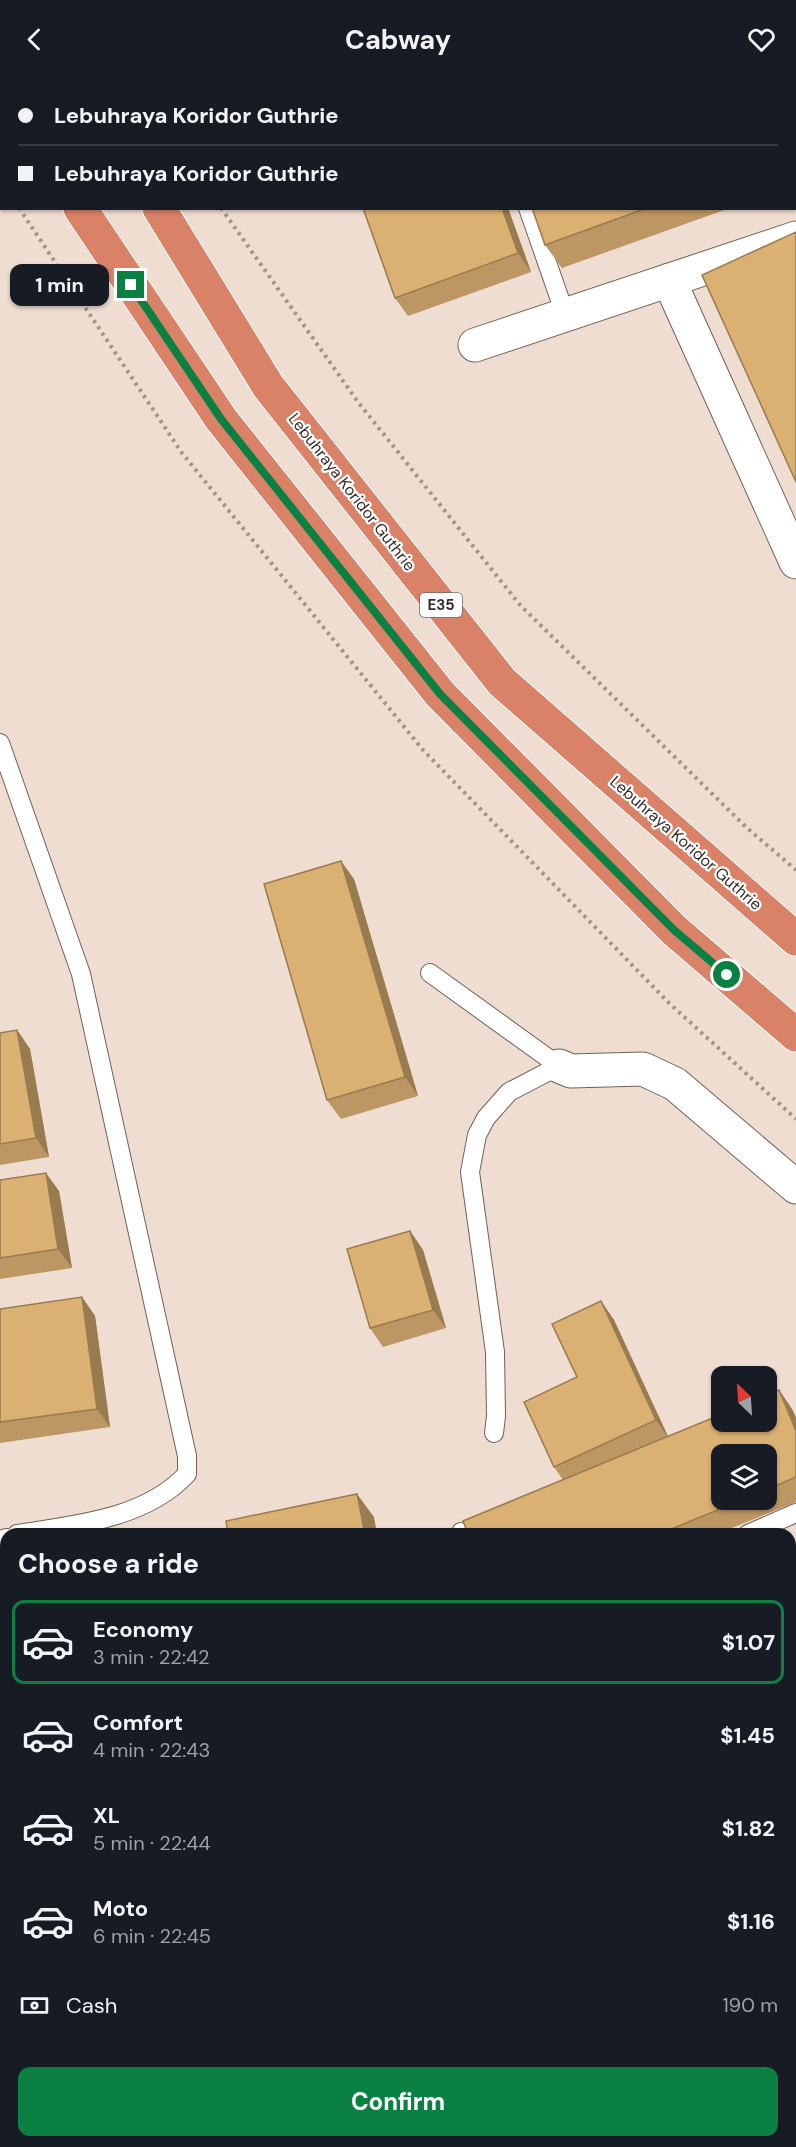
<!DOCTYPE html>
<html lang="en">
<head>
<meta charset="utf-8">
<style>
  :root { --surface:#171b24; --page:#20242c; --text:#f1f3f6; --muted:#9ea1a6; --line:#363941; --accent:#0b8043 }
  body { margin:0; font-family:"DM Sans",sans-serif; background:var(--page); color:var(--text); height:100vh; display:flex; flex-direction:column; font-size:22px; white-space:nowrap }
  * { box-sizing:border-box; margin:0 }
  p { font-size:20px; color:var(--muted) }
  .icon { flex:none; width:33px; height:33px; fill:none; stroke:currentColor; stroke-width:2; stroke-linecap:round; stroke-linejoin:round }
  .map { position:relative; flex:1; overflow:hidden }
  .sheet { position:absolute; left:0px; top:1450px; width:796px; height:620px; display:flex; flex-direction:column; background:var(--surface); border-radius:18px 18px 0 0; box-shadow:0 2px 4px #0004 }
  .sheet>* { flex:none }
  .banner { position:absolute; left:0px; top:0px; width:796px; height:132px; box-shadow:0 2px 4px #0004; display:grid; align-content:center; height:132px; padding:0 18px; background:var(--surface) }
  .needle { width:39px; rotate:335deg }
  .buttons { position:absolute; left:711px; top:1288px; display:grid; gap:12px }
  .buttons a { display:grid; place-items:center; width:66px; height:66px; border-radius:12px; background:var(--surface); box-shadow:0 2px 4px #0004; font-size:30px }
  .end { position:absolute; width:27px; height:27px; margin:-14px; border:8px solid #0b8043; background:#fff; box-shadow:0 0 0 3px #fff }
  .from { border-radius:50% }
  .bubble { position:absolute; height:42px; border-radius:12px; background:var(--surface); box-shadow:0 2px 4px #0004; font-size:20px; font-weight:700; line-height:42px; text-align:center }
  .banner b { display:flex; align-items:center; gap:21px; height:57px; font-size:22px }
  .banner b+b { border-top:2px solid var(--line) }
  .banner i { width:15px; height:15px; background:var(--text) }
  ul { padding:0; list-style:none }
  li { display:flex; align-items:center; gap:18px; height:84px; margin:0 12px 9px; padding:0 6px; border:3px solid transparent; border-radius:12px }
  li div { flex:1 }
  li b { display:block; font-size:22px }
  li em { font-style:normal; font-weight:700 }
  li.current { border-color:var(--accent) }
  li>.icon { width:54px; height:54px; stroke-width:1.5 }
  h2 { padding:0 18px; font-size:27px; line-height:72px }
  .pay { display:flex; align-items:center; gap:15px; height:66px; padding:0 18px; font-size:22px }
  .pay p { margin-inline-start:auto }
  .action { display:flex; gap:12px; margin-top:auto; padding:12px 18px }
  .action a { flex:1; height:69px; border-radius:12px; background:var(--accent); color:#fff; font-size:24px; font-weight:700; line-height:69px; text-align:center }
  header { display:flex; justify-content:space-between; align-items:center; height:78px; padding:0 18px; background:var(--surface); font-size:27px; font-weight:700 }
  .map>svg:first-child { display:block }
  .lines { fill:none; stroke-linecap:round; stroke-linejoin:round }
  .service-casing { stroke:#706157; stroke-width:20 }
  .minor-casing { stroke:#706157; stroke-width:35 }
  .motorway-casing { stroke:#fff; stroke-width:35 }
  .path { stroke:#a0938a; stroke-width:4; stroke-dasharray:3 4.5; stroke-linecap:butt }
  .service { stroke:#fff; stroke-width:18 }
  .minor { stroke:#fff; stroke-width:33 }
  .motorway { stroke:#d98268; stroke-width:33 }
  .wall { fill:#bc9763; fill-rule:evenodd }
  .shaded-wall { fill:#997b50 }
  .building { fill:#dbb073; stroke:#997b50; stroke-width:1.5 }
  .route { stroke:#0b8043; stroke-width:8 }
  .labels { text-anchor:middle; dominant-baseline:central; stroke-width:4.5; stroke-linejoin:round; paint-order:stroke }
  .shield { fill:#fff; stroke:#706b67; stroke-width:1.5 }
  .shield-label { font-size:15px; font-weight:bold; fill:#322b26 }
  .street-label { font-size:16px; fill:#322b26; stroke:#fff }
</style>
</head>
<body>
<header><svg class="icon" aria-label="back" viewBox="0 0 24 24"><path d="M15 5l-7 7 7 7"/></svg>Cabway<svg class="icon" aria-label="heart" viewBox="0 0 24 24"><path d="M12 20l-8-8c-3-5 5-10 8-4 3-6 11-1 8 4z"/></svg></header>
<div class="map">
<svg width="796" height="2069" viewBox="0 0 796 2069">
  <rect width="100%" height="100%" fill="#efddd1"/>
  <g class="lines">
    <g class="service-casing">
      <path id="service" d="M482,0L483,2
        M528,130L565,236
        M0,665L81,896L187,1378V1396C145,1441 75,1447 17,1456
        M430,895L559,988L509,1014L486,1040L477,1057L470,1094L495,1274L496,1338L494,1355
        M461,1454L462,1456
        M748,1456L796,1435
        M0,1462L6,1460
        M790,1744H796"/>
    </g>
    <g class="minor-casing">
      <path id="minor" d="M284,2L288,0
        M669,202L796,484
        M475,267L796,160
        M559,988L571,993L643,991L675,1006L796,1109"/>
    </g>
    <g class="motorway-casing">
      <path id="motorway" d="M6,0V2
        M79,0V2
        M80,130L221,341L440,616L674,852L796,957
        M159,130L268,308L502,604L796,861"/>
    </g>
    <path class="path" d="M141,0L142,2
      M0,98L2,100
      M19,130L182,375L423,672L669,925L796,1041
      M221,130L358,324L520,527L747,750L796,792"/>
    <use href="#service" class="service"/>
    <use href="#minor" class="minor"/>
    <use href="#motorway" class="motorway"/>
  </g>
  <path class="wall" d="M490,0H796V107H795V2H491Z
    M508,130L531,194L408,238L395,220Z
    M532,130H730L562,190L545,167Z
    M354,801L418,1018L341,1041L327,1022Z
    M17,952L30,971L49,1079L0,1087V955Z
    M0,1102L59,1113L72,1190L0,1201Z
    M410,1153L423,1172L446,1250L383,1269L370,1250Z
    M82,1219L95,1238L110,1349L0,1365V1231Z
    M601,1223L614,1242L668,1358L779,1312L792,1331L796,1340V1424L717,1456H468L563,1402L554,1389L577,1299ZM766,1377V1422H722Z
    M0,1644H6V1908L0,1899Z
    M796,1857V1967L790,1968V1859Z"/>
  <path class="shaded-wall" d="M455,0H464L465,2H456Z
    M502,130H508L531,194L518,175Z
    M341,783L354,801L418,1018L405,999Z
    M17,952L30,971L49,1079L36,1060Z
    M46,1095L59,1113L72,1190L58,1171Z
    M410,1153L423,1172L446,1250L433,1232Z
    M82,1219L95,1238L110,1349L97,1331Z
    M601,1223L614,1242L669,1361L656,1342Z
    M779,1312L792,1331L796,1340V1353Z
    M357,1416L374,1439L377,1456H365Z
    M180,2064H188L189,2069H181Z"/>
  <path class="building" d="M319,0H455L456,2H314Z
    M490,0H632L627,2H491Z
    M716,0H796V78H795V2H711Z
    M363,130H502L518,175L395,220Z
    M532,130H647L545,167Z
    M796,154V404L702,197Z
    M341,783L405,999L327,1022L264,806Z
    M17,952L36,1060L0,1066V955Z
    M46,1095L58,1171L0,1180V1102Z
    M410,1153L433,1232L370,1250L347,1171Z
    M82,1219L97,1331L0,1344V1231Z
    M601,1223L656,1342L554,1389L524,1324L577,1299L552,1246Z
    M779,1312L796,1353V1399L766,1412V1377H722V1422H742L659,1456H468L463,1443L722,1336V1344H766V1317Z
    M357,1416L365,1456H228L226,1443Z
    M0,1644H6V1768H0Z
    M6,1778V1896L0,1897V1779Z
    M796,1857V1944L790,1945V1859Z
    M6,1960V1990L0,1968V1962Z
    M796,1995V2069H624L623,2064H790V1996Z
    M27,2064H180L181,2069H28Z"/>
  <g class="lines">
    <path class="route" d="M131,207L221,341L440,616L674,852L727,897"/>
  </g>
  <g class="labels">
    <rect class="shield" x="420" y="515" width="42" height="24" rx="4.5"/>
    <g class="shield-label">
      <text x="441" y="527">E35</text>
    </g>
    <g class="street-label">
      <text transform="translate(352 414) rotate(52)">Lebuhraya Koridor Guthrie</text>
      <text transform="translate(686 765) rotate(41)">Lebuhraya Koridor Guthrie</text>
    </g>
  </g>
</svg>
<div class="buttons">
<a><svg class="needle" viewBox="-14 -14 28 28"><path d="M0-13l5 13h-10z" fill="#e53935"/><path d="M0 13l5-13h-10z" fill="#9ea1a6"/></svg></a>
<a><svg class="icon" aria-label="layers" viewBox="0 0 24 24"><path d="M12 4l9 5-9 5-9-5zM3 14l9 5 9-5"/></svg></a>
</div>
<i class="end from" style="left:727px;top:897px"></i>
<i class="end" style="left:131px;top:207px"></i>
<div class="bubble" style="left:10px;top:186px;width:99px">1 min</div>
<div class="banner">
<b><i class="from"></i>Lebuhraya Koridor Guthrie</b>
<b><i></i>Lebuhraya Koridor Guthrie</b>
</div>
<section class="sheet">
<h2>Choose a ride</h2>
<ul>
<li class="current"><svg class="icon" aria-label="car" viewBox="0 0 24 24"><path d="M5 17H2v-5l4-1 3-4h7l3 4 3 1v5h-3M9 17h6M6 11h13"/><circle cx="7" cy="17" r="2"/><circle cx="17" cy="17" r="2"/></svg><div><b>Economy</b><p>3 min · 22:42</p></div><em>$1.07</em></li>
<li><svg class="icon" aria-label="car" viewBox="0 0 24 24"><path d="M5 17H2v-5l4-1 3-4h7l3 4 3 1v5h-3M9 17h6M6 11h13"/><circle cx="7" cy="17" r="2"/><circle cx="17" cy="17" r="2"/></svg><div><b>Comfort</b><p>4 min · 22:43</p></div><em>$1.45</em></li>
<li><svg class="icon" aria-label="car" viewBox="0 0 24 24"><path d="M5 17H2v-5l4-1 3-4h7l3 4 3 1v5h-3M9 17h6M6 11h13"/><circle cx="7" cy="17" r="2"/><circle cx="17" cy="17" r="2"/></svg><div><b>XL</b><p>5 min · 22:44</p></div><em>$1.82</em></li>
<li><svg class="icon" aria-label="car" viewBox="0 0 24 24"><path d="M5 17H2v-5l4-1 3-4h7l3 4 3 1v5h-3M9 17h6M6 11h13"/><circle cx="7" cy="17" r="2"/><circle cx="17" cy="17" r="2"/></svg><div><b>Moto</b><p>6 min · 22:45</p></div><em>$1.16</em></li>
</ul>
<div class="pay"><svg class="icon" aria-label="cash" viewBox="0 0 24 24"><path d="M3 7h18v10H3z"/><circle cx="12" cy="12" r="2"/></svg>Cash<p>190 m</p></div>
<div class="action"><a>Confirm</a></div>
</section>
</div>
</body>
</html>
